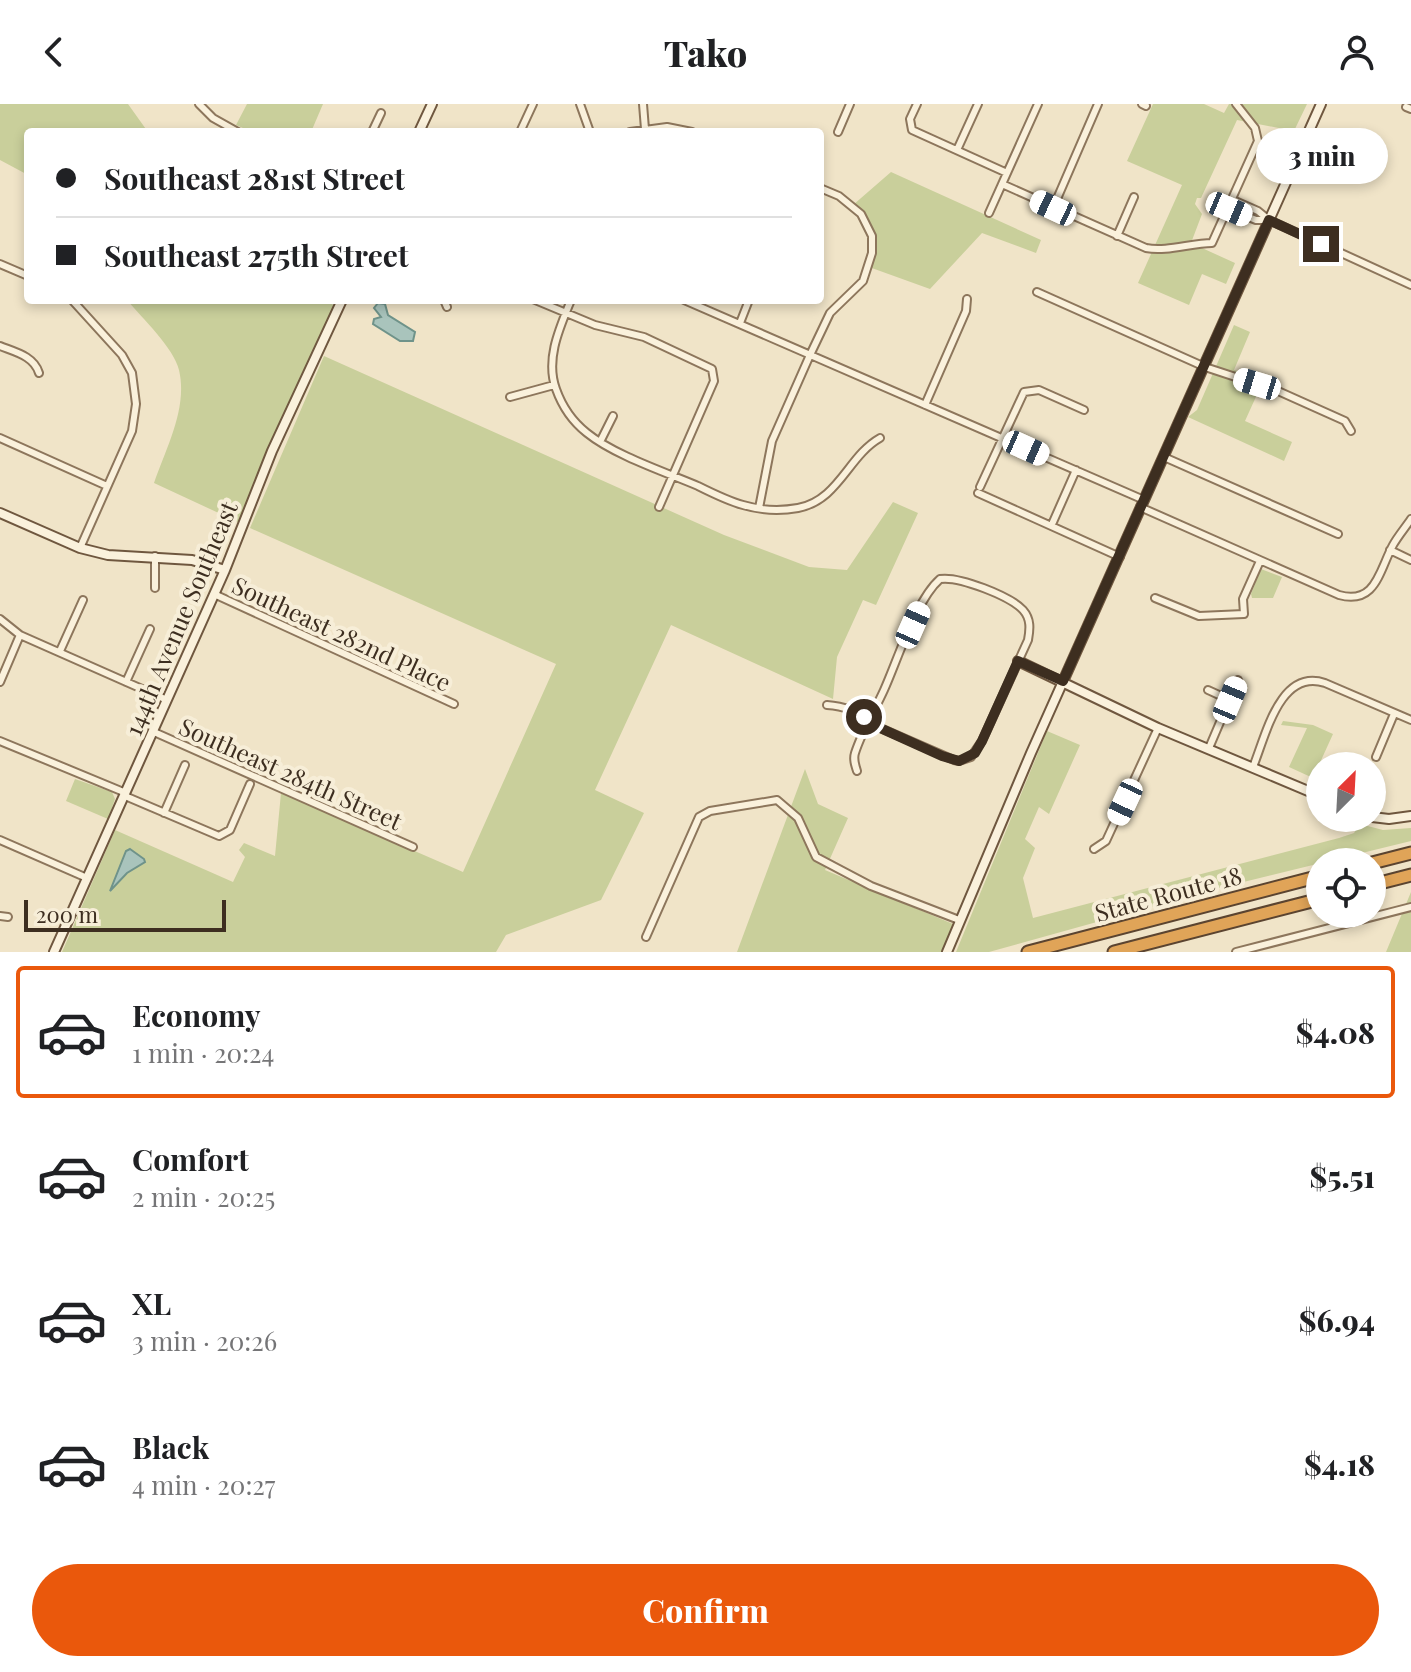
<!DOCTYPE html>
<html lang="en">
<head>
<meta charset="utf-8">
<style>
  :root { --surface:#fff; --page:#f2f2f2; --text:#202124; --muted:#757577; --line:#e0e0e0; --accent:#ea580c }
  body { margin:0; font-family:"Playfair Display",serif; background:var(--page); color:var(--text); height:100vh; display:flex; flex-direction:column; font-size:30px; white-space:nowrap }
  * { box-sizing:border-box; margin:0 }
  p { font-size:26px; color:var(--muted) }
  .icon { flex:none; width:44px; height:44px; fill:none; stroke:currentColor; stroke-width:2; stroke-linecap:round; stroke-linejoin:round }
  .map { position:relative; height:848px; overflow:hidden }
  .drawer { display:flex; flex-direction:column; background:var(--surface); flex:1 }
  .drawer>* { flex:none }
  .guide { position:absolute; left:24px; top:24px; width:800px; height:176px; border-radius:8px; box-shadow:0 4px 12px #0003; display:grid; align-content:center; height:176px; padding:0 32px; background:var(--surface) }
  .needle { width:52px; rotate:24deg }
  .controls { position:absolute; left:1306px; top:648px; display:grid; gap:16px }
  .controls a { display:grid; place-items:center; width:80px; height:80px; border-radius:50%; background:var(--surface); box-shadow:0 4px 12px #0003; font-size:40px }
  .scale { position:absolute; left:24px; bottom:20px; width:202px; box-sizing:border-box; padding-left:8px; border:4px solid #3d2e20; border-top:0; font-size:22px; line-height:28px; white-space:nowrap; color:#3d2e20; -webkit-text-stroke:6px #f7eed8; paint-order:stroke }
  .end { position:absolute; width:36px; height:36px; margin:-18px; border:10px solid #3d2e20; background:#fff; box-shadow:0 0 0 4px #fff }
  .from { border-radius:50% }
  .bubble { position:absolute; height:56px; border-radius:28px; background:var(--surface); box-shadow:0 4px 12px #0003; font-size:26px; font-weight:800; line-height:56px; text-align:center }
  .car { position:absolute; width:24px; height:48px; margin:-24px -12px; border-radius:10px; box-shadow:0 0 6px 2px #0007; background:linear-gradient(#fff 24%,#345 0 40%,#fff 0 76%,#345 0 86%,#fff 0) }
  .guide b { display:flex; align-items:center; gap:28px; height:76px; font-size:30px }
  .guide b+b { border-top:2px solid var(--line) }
  .guide i { width:20px; height:20px; background:var(--text) }
  ul { padding:14px 0 0; list-style:none }
  li { display:flex; align-items:center; gap:24px; height:132px; margin:0 16px 12px; padding:0 16px; border:4px solid transparent; border-radius:8px }
  li div { flex:1 }
  li b { display:block; font-size:30px }
  li em { font-style:normal; font-weight:800 }
  li.current { border-color:var(--accent) }
  li>.icon { width:72px; height:72px; stroke-width:1.5 }
  .button { display:flex; gap:16px; margin-top:auto; padding:16px 32px }
  .button a { flex:1; height:92px; border-radius:48px; background:var(--accent); color:#fff; font-size:32px; font-weight:800; line-height:92px; text-align:center }
  header { display:flex; justify-content:space-between; align-items:center; height:104px; padding:0 32px; background:var(--surface); font-size:36px; font-weight:800 }
  .map>svg:first-child { display:block }
  .green { fill:#c9cf9b }
  .water { fill:#a9c4bc; stroke:#6f938a; stroke-width:2 }
  .lines { fill:none; stroke-linecap:round; stroke-linejoin:round }
  .street-casing { stroke:#8d765c; stroke-width:10 }
  .secondary-casing { stroke:#6f573f; stroke-width:12 }
  .highway-casing { stroke:#5b4430; stroke-width:15 }
  .street { stroke:#faf1dc; stroke-width:6 }
  .secondary { stroke:#faf1dc; stroke-width:8 }
  .highway { stroke:#e0a458; stroke-width:11 }
  .route { stroke:#3d2e20; stroke-width:10 }
  .labels { text-anchor:middle; dominant-baseline:central; stroke-width:8; stroke-linejoin:round; paint-order:stroke }
  .street-label { font-size:24px; fill:#3d2e20; stroke:#f7eed8 }
</style>
</head>
<body>
<header><svg class="icon" aria-label="back" viewBox="0 0 24 24"><path d="M15 5l-7 7 7 7"/></svg>Tako<svg class="icon" aria-label="person" viewBox="0 0 24 24"><circle cx="12" cy="8" r="4"/><path d="M4 21q1-7 8-7t8 7"/></svg></header>
<div class="map">
<svg width="1411" height="848" viewBox="0 0 1411 848">
  <rect width="100%" height="100%" fill="#f0e4c8"/>
  <path class="green" d="M0,0H128L148,28H28V71L0,56Z
    M247,0H323L311,28H252L236,21Z
    M1153,0H1204L1224,9L1229,0H1307L1294,27L1237,16L1201,94H1197L1195,100L1202,110L1191,139L1235,159L1226,180L1202,170L1189,201L1138,179L1182,81L1127,57Z
    M891,68L1041,136L1036,149L982,129L930,185L869,163L872,132L853,101Z
    M127,196H322L334,201L238,418L154,379C166,344 188,304 179,266C174,244 142,214 127,196Z
    M1234,221L1250,228L1234,266L1264,275L1245,317L1292,338L1284,357L1188,313L1197,306Z
    M324,252L724,431L809,463L847,466L893,398L918,409L876,501L863,496L837,553L833,595L671,521L595,686L644,709L601,796L506,831L496,848H62L115,726L233,778L245,753L239,746L244,739L275,752L281,689L463,768L556,560L250,424Z
    M1261,465L1282,473L1273,494H1252L1251,490Z
    M1283,617L1313,621L1333,630L1313,674L1289,663L1307,624L1281,621Z
    M1047,627L1080,641L1049,710L1039,703L1025,735L1035,744L1023,774L1033,814L1339,734L1354,729L1360,720L1383,726L1411,724V737L1219,784L989,848H956Z
    M805,665L818,700L848,714L825,766L953,820L942,848H737Z
    M75,675L112,688L115,695L108,715L66,697Z
    M1411,788V848H1386Z"/>
  <path class="water" d="M378,199L385,200L388,211L415,228L413,237H400L373,220L374,215L381,213L374,204Z
    M130,745L144,755L145,758L127,769L110,787L126,747Z"/>
  <g class="lines">
    <g class="street-casing">
      <path id="street" d="M199,0L213,14L238,28
        M580,0L590,28
        M643,0L645,25
        M917,0L910,15L912,26L1007,69
        M1142,0L1146,2
        M1406,3L1411,5
        M372,28L381,9
        M520,28L533,0
        M630,28L667,23L692,28
        M838,28L850,0
        M957,46L978,0
        M1002,80L1146,144C1167,148 1191,139 1212,139L1258,37L1255,24L1236,0
        M1233,96L1258,107L1269,116L1411,181
        M1053,104L1098,0
        M1229,105L1256,116H1269
        M989,109L1038,0
        M1117,132L1134,93
        M0,160L28,172
        M1037,188L1205,263L1278,287L1345,317L1351,327
        M72,196L122,251L132,269L136,300L132,327L80,444
        M444,196L447,203
        M535,196L595,221L644,233L712,265L714,277L659,403
        M571,196C560,223 545,255 556,285C562,302 573,318 587,329C614,351 665,368 698,382C712,389 728,397 743,401C760,406 781,407 798,404C839,396 848,352 880,334
        M684,196L1144,396
        M740,219L749,196
        M0,242C15,248 34,252 39,269
        M510,293L554,281
        M925,301L966,207L967,195
        M0,334L107,382
        M600,338L613,312
        M1164,353L1338,430
        M980,383L1024,288L1039,286L1084,306
        M978,389L1120,453
        M1140,403L1339,491C1376,501 1379,467 1393,441C1398,432 1405,424 1411,415
        M759,404L772,337L810,251L830,209L863,177L872,149V132L861,110L839,92L820,84
        M1053,418L1076,366
        M1390,446L1411,456
        M155,484V452
        M214,490L454,600
        M1155,494L1199,512L1244,510L1243,495L1260,457
        M0,515L20,531L167,596
        M60,547L83,496
        M0,578L20,531
        M126,578L150,525
        M1208,586L1230,596
        M827,601C842,602 860,607 869,619L954,656L959,657L971,653L982,637L1028,536C1030,525 1031,515 1023,506C1010,492 959,472 940,475C916,496 898,555 884,586C875,606 862,627 855,649C853,655 855,661 857,667
        M154,628L413,743
        M0,637L126,689
        M1209,644L1238,576
        M1376,653L1394,610
        M1253,663C1266,631 1280,564 1325,579L1411,616
        M125,692L219,732L230,726L250,680
        M164,709L185,661
        M0,736L87,774
        M1094,745L1106,737L1158,624
        M0,812L8,813
        M646,833L699,713L710,707L777,696L798,714L816,753L871,782L959,816
        M1236,848L1411,803"/>
    </g>
    <g class="secondary-casing">
      <path id="secondary" d="M419,28L432,0
        M0,409L80,444L108,451L192,456L225,466
        M1018,557L1158,624L1320,692
        M1372,713L1389,715L1411,712
        M54,848L225,466L272,347L342,196
        M947,848L1031,649L1321,0"/>
    </g>
    <g class="highway-casing">
      <path id="highway" d="M1372,759L1411,749
        M1372,781L1411,771
        M1028,848L1320,772
        M1114,848L1320,795"/>
    </g>
    <use href="#street" class="street"/>
    <use href="#secondary" class="secondary"/>
    <use href="#highway" class="highway"/>
  </g>
  <g class="lines">
    <path class="route" d="M864,613L869,619L942,652L959,657L975,649L982,637L1018,557L1063,577L1269,116L1321,140"/>
  </g>
  <g class="labels">
    <g class="street-label">
      <text transform="translate(180 514) rotate(-67)">144th Avenue Southeast</text>
      <text transform="translate(342 529) rotate(25)">Southeast 282nd Place</text>
      <text transform="translate(291 669) rotate(24)">Southeast 284th Street</text>
      <text transform="translate(1168 789) rotate(-15)">State Route 18</text>
    </g>
  </g>
</svg>
<div class="controls">
<a><svg class="needle" viewBox="-14 -14 28 28"><path d="M0-13l5 13h-10z" fill="#e53935"/><path d="M0 13l5-13h-10z" fill="#757577"/></svg></a>
<a><svg class="icon" aria-label="locate" viewBox="0 0 24 24"><circle cx="12" cy="12" r="6"/><path d="M12 2v4M12 18v4M2 12h4M18 12h4"/></svg></a>
</div>
<div class="scale">200 m</div>
<i class="end from" style="left:864px;top:613px"></i>
<i class="end" style="left:1321px;top:140px"></i>
<div class="bubble" style="left:1256px;top:24px;width:132px">3 min</div>
<i class="car" style="left:1053px;top:104px;rotate:295deg"></i>
<i class="car" style="left:1229px;top:105px;rotate:113deg"></i>
<i class="car" style="left:1257px;top:280px;rotate:287deg"></i>
<i class="car" style="left:1026px;top:344px;rotate:114deg"></i>
<i class="car" style="left:913px;top:521px;rotate:24deg"></i>
<i class="car" style="left:1230px;top:596px;rotate:23deg"></i>
<i class="car" style="left:1125px;top:698px;rotate:205deg"></i>
<div class="guide">
<b><i class="from"></i>Southeast 281st Street</b>
<b><i></i>Southeast 275th Street</b>
</div>
</div>
<section class="drawer">
<ul>
<li class="current"><svg class="icon" aria-label="car" viewBox="0 0 24 24"><path d="M5 17H2v-5l4-1 3-4h7l3 4 3 1v5h-3M9 17h6M6 11h13"/><circle cx="7" cy="17" r="2"/><circle cx="17" cy="17" r="2"/></svg><div><b>Economy</b><p>1 min · 20:24</p></div><em>$4.08</em></li>
<li><svg class="icon" aria-label="car" viewBox="0 0 24 24"><path d="M5 17H2v-5l4-1 3-4h7l3 4 3 1v5h-3M9 17h6M6 11h13"/><circle cx="7" cy="17" r="2"/><circle cx="17" cy="17" r="2"/></svg><div><b>Comfort</b><p>2 min · 20:25</p></div><em>$5.51</em></li>
<li><svg class="icon" aria-label="car" viewBox="0 0 24 24"><path d="M5 17H2v-5l4-1 3-4h7l3 4 3 1v5h-3M9 17h6M6 11h13"/><circle cx="7" cy="17" r="2"/><circle cx="17" cy="17" r="2"/></svg><div><b>XL</b><p>3 min · 20:26</p></div><em>$6.94</em></li>
<li><svg class="icon" aria-label="car" viewBox="0 0 24 24"><path d="M5 17H2v-5l4-1 3-4h7l3 4 3 1v5h-3M9 17h6M6 11h13"/><circle cx="7" cy="17" r="2"/><circle cx="17" cy="17" r="2"/></svg><div><b>Black</b><p>4 min · 20:27</p></div><em>$4.18</em></li>
</ul>
<div class="button"><a>Confirm</a></div>
</section>
</body>
</html>
